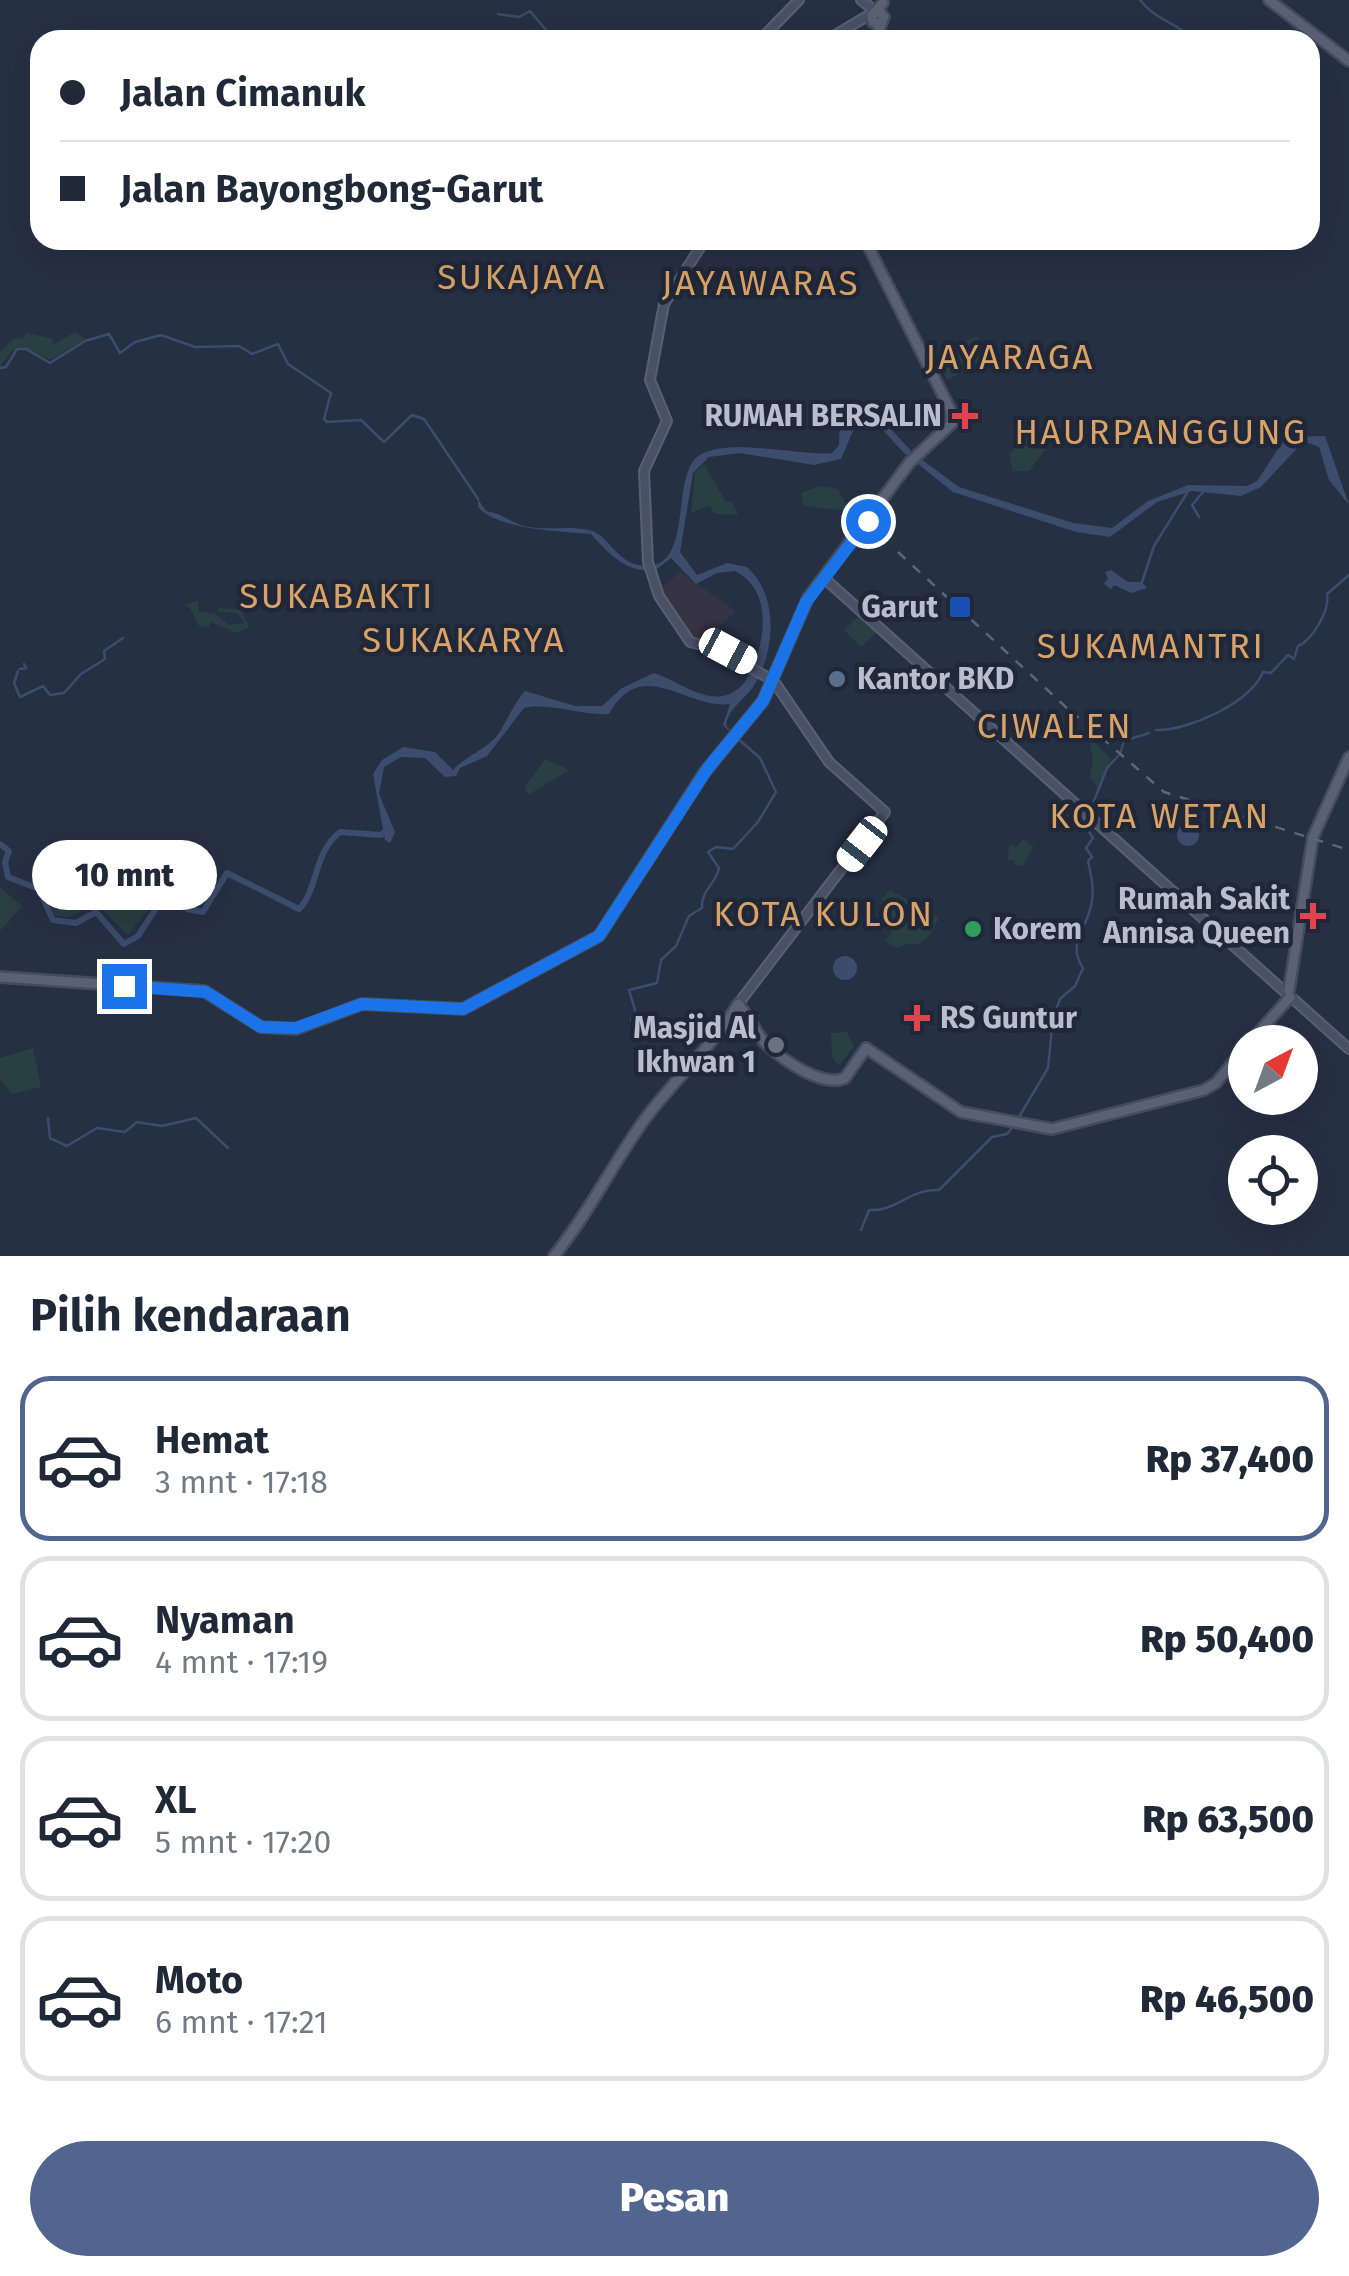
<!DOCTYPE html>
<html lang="id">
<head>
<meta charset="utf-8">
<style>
  :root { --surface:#fff; --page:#f6f6f7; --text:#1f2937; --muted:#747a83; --line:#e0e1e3; --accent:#51658f }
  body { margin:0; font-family:"Fira Sans",sans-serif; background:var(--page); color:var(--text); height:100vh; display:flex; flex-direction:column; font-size:38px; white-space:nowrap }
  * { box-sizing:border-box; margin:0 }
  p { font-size:32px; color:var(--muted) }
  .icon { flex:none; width:55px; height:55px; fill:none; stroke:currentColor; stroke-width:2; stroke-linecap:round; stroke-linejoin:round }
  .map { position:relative; height:1256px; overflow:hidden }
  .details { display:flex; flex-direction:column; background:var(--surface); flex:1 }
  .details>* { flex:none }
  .banner { position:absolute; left:30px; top:30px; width:1290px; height:220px; border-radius:30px; box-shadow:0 10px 40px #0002; display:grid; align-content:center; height:220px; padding:0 30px; background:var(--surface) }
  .needle { width:65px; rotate:41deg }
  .controls { position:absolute; left:1228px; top:1025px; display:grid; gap:20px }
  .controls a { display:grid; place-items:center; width:90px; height:90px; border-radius:50%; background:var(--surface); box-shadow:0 10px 40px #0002; font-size:50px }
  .end { position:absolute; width:45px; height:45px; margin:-22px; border:12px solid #1a73e8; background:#fff; box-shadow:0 0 0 5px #fff }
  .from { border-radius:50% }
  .bubble { position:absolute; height:70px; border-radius:35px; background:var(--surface); box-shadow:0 10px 40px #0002; font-size:32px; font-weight:800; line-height:70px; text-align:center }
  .car { position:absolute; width:30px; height:60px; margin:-30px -15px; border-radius:12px; box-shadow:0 0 8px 2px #0007; background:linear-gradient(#fff 24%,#345 0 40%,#fff 0 76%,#345 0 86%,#fff 0) }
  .banner b { display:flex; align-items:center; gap:35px; height:95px; font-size:38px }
  .banner b+b { border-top:2px solid var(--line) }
  .banner i { width:25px; height:25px; background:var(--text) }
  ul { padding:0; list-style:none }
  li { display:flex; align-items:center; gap:30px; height:165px; margin:0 20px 15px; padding:0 10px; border:5px solid var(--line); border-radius:30px }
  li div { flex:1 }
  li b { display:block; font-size:38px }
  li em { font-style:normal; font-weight:800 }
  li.on { border-color:var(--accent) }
  li>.icon { width:90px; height:90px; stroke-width:1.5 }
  h2 { padding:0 30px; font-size:45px; line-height:120px }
  .cta { display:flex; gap:20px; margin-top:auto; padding:20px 30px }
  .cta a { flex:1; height:115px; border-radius:60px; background:var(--accent); color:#fff; font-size:40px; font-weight:800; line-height:115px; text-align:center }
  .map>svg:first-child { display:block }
  .medical { fill:#363344 }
  .green { fill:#283f44 }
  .water { fill:#3b4c6c }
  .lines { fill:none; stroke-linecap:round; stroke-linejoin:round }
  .stream { stroke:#3b4c6c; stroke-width:2.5 }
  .river { stroke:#3b4c6c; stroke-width:6 }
  .secondary-casing { stroke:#596070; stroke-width:12 }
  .primary-casing { stroke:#444b5c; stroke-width:14 }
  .secondary { stroke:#485166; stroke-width:8 }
  .primary { stroke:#596173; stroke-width:9 }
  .rail { stroke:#5c667a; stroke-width:2.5; stroke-dasharray:10 10; stroke-linecap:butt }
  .route { stroke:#1a73e8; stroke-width:12 }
  .health-dot { fill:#e0444e; stroke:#1f2738; stroke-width:4 }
  .transit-dot { fill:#1a4fb4; stroke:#1f2738; stroke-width:4 }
  .service-dot { fill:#5c6f8a; stroke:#1f2738; stroke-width:4 }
  .leisure-dot { fill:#2e9e5b; stroke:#1f2738; stroke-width:4 }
  .worship-dot { fill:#6b7280; stroke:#1f2738; stroke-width:4 }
  .labels { text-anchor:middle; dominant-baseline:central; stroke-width:9; stroke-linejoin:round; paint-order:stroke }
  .poi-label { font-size:30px; font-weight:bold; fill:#b8becd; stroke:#1f2738; text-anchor:end }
  .quarter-label { font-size:35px; letter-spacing:2.5px; fill:#d9a266; stroke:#1f2738 }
</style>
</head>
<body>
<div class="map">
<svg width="1349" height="1256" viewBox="0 0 1349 1256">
  <rect width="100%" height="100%" fill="#263043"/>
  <path class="medical" d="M680,572L736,611L703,642H694L659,590Z"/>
  <path class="green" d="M75,332L86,339L50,360L23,347L14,349L0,366V351L13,339L24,338L26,333L54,339L51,346Z
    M977,336L989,359L947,380L935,357Z
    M1028,434L1045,440V450L1029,471H1013L1009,454Z
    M704,464L726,502L732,501L738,515L715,514L709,505L691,513L695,473Z
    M820,486L838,489L850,511L804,506L801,493Z
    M198,601L199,612L214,613L229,625L245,623L237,613L218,612L219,608L241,610L249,627L237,633L210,622L209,627L199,626L189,606L182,605Z
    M860,615L877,632L861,647L844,630Z
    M1089,737L1111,759L1098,788L1090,778L1093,760Z
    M545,759L570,770L528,795L525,787Z
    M1023,839L1034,847L1022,866L1015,865V861L1007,859L1010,844L1016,847Z
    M131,851L143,855L148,865L171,863L188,875L196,865V871L210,865L201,875L204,881L200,888L180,894L173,883L167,886L128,935L99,907L84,909L69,918L55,915L42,886L63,862L65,869L54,878H88L100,858L125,882L133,873L132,857L126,852Z
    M0,887L22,906L0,931Z
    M890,890L939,918L930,935L918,945L912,943L896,948L885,940L892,932L880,921L882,899Z
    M961 929a12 12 0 1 1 24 0a12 12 0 1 1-24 0Z
    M847,1032L854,1046L839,1066L832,1057L831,1033Z
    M33,1048L41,1087L12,1094L0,1080V1058Z"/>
  <path class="water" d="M861,408L879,416L913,453L959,487L1073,523L1112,528L1148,501L1188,485L1247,486L1257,481L1286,437L1325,436L1349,505L1329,480L1319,447L1304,441L1261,487L1241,496L1192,491L1157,502L1110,537L1076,532L953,492L903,452L869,415L859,417L841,459L814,465L740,453L709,457L693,473L680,552L697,575L727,563L747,567C780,597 775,653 753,687C743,701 729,708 726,725L731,733L723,725L730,704C687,710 642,654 609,714C580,716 553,702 524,708L487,756L460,768L456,776L445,777L425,758L401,757L384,767L379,794L395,832L390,843L385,840L373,774L382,760L403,747L435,752L453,770C465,757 480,752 493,740C504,730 511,706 525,691L575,706H602L622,688L654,673C685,683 717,715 745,682C765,648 776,592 735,571L717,573L696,584L671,558L657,569C629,576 608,553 591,534C563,531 497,530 478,507V499L486,511C501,513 507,520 521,525C542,532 568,525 589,530C610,535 616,565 646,566C693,567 671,479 697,457C724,436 798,456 832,453L839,445L840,421Z
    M1111,570L1128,582H1142L1147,588L1131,593L1114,585L1111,589L1104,584L1108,578L1105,572Z
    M1177 835a11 11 0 1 1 22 0a11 11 0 1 1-22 0Z
    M833 968a12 12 0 1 1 24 0a12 12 0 1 1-24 0Z"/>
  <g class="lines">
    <path class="stream" d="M1140,0C1156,21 1180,24 1194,40
      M498,14L519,17L530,11L552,37L561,40
      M1198,40H1200
      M0,368L6,367L17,349H26L50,363L85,341L109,334L120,353L135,342L161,335L195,347L239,346L252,354L278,344L288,364L331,393L324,419L327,422L361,420L384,442L412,415L424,419L478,499
      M1199,517L1192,505L1204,491
      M1142,582L1154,546L1187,493
      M20,669L26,668L24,664
      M18,671L14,683L19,695
      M20,697L43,686L50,695L64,693L81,674L105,659L104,651L123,638
      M1156,730C1188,731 1250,703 1263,672L1271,673L1288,655L1294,659L1298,646C1313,640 1330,609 1327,594L1349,575
      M1120,754L1124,741L1149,733
      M1090,811L1107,768L1118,756
      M631,1020L635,1010L629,990L657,983L661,960L676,946L689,916L702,908C701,890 716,884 719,868L708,852L716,847L733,849L758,822L776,792L760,758L736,737
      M1019,1117L1048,1068L1053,1018L1060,999L1075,986L1083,968C1066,943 1088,929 1092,901C1094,886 1091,876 1088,861L1092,857L1086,848L1093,838L1083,821L1085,817
      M48,1118L50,1138L67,1146L97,1128L125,1132L137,1122L162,1126L196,1118L228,1148
      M861,1230L869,1210C897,1212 910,1188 939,1190L992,1137L1007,1134L1015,1124"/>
    <path class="river" d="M0,844L9,851L5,862L8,877L39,889L53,920L76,923L96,912L124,944L138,936L168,890L187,909L203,912L227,873L299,909C318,891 313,853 340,832L381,835L389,828"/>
    <g class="secondary-casing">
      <path id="secondary" d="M861,0L875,11
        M760,40L799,0
        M827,40L874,12
        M705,240L664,304L650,380L667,421L644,471L648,562L659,596L690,642L718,649L772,680
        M824,578L1286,993
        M1291,997L1349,1049
        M738,1004L885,812L829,762L771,677"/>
    </g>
    <g class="primary-casing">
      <path id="primary" d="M1269,0L1349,61
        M880,25L873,22L872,16L883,3
        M875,40L884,17L878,10
        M865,240L951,411V422
        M0,977L204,991L261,1027L296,1029L362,1004L463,1009L599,936L704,773L763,701L808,598L910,462L952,423
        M1289,990L1313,837L1349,757
        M1250,1042L1290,997
        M554,1256C589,1213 613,1163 645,1119C676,1077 712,1048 738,1004C749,1016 755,1032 766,1044C783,1060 822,1088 845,1078L866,1048L961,1112L1052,1129L1204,1090L1216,1083L1245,1048"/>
    </g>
    <use href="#secondary" class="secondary"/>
    <use href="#primary" class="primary"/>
    <path class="rail" d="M898,552L1068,709
      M1071,711L1164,792L1349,850"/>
  </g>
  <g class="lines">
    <path class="route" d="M124,986L206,992L261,1027L296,1028L362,1004L463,1009L599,936L708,768L763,701L806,602L868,521"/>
  </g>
  <g class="health-dot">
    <path d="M960 401h10v10h10v10h-10v10h-10v-10h-10v-10h10z"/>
    <path d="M1308 901h10v10h10v10h-10v10h-10v-10h-10v-10h10z"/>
    <path d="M912 1003h10v10h10v10h-10v10h-10v-10h-10v-10h10z"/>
  </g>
  <rect class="transit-dot" x="948" y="595" width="24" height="24" rx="5"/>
  <circle class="service-dot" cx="837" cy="679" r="10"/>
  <circle class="leisure-dot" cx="973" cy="929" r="10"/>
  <circle class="worship-dot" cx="776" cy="1045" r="10"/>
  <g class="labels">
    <g class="poi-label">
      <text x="942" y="416">RUMAH BERSALIN</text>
      <text x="938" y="607">Garut</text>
      <text x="857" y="679" text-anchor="start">Kantor BKD</text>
      <text x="1290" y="899">Rumah Sakit<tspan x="1290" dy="34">Annisa Queen</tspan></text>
      <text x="993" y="929" text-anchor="start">Korem</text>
      <text x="940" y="1018" text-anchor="start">RS Guntur</text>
      <text x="756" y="1028">Masjid Al<tspan x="756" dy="34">Ikhwan 1</tspan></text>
    </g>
    <g class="quarter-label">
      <text x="522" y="277">SUKAJAYA</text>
      <text x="761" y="283">JAYAWARAS</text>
      <text x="1010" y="357">JAYARAGA</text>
      <text x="1161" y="432">HAURPANGGUNG</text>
      <text x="337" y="596">SUKABAKTI</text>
      <text x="464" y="640">SUKAKARYA</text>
      <text x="1151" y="646">SUKAMANTRI</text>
      <text x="1055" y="726">CIWALEN</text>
      <text x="1160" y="816">KOTA WETAN</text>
      <text x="824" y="914">KOTA KULON</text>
    </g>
  </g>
</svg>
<div class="controls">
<a><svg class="needle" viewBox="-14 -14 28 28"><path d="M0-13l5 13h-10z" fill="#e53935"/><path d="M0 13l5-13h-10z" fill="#747a83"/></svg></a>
<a><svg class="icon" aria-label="locate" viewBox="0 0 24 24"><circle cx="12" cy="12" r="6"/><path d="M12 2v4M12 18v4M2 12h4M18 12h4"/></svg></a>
</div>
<i class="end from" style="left:868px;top:521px"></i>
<i class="end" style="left:124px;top:986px"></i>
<div class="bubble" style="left:32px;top:840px;width:185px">10 mnt</div>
<i class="car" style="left:728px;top:651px;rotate:118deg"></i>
<i class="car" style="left:862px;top:844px;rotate:218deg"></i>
<div class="banner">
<b><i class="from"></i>Jalan Cimanuk</b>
<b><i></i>Jalan Bayongbong-Garut</b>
</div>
</div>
<section class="details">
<h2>Pilih kendaraan</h2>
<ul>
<li class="on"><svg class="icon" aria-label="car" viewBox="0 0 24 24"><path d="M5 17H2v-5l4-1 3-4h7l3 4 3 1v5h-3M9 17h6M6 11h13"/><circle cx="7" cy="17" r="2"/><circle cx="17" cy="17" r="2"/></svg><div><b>Hemat</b><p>3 mnt · 17:18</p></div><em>Rp 37,400</em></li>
<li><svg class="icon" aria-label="car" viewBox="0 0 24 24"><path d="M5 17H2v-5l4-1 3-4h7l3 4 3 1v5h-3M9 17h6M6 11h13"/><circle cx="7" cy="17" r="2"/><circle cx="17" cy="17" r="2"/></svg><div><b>Nyaman</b><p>4 mnt · 17:19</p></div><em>Rp 50,400</em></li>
<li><svg class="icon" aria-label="car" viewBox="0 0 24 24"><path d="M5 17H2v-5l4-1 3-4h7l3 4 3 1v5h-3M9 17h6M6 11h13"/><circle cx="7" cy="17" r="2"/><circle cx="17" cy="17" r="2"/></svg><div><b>XL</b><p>5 mnt · 17:20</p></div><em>Rp 63,500</em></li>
<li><svg class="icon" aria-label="car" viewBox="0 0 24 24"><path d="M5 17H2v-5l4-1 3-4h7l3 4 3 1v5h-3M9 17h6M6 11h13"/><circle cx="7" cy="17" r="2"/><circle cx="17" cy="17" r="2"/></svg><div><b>Moto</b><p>6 mnt · 17:21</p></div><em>Rp 46,500</em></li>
</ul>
<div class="cta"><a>Pesan</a></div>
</section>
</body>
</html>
